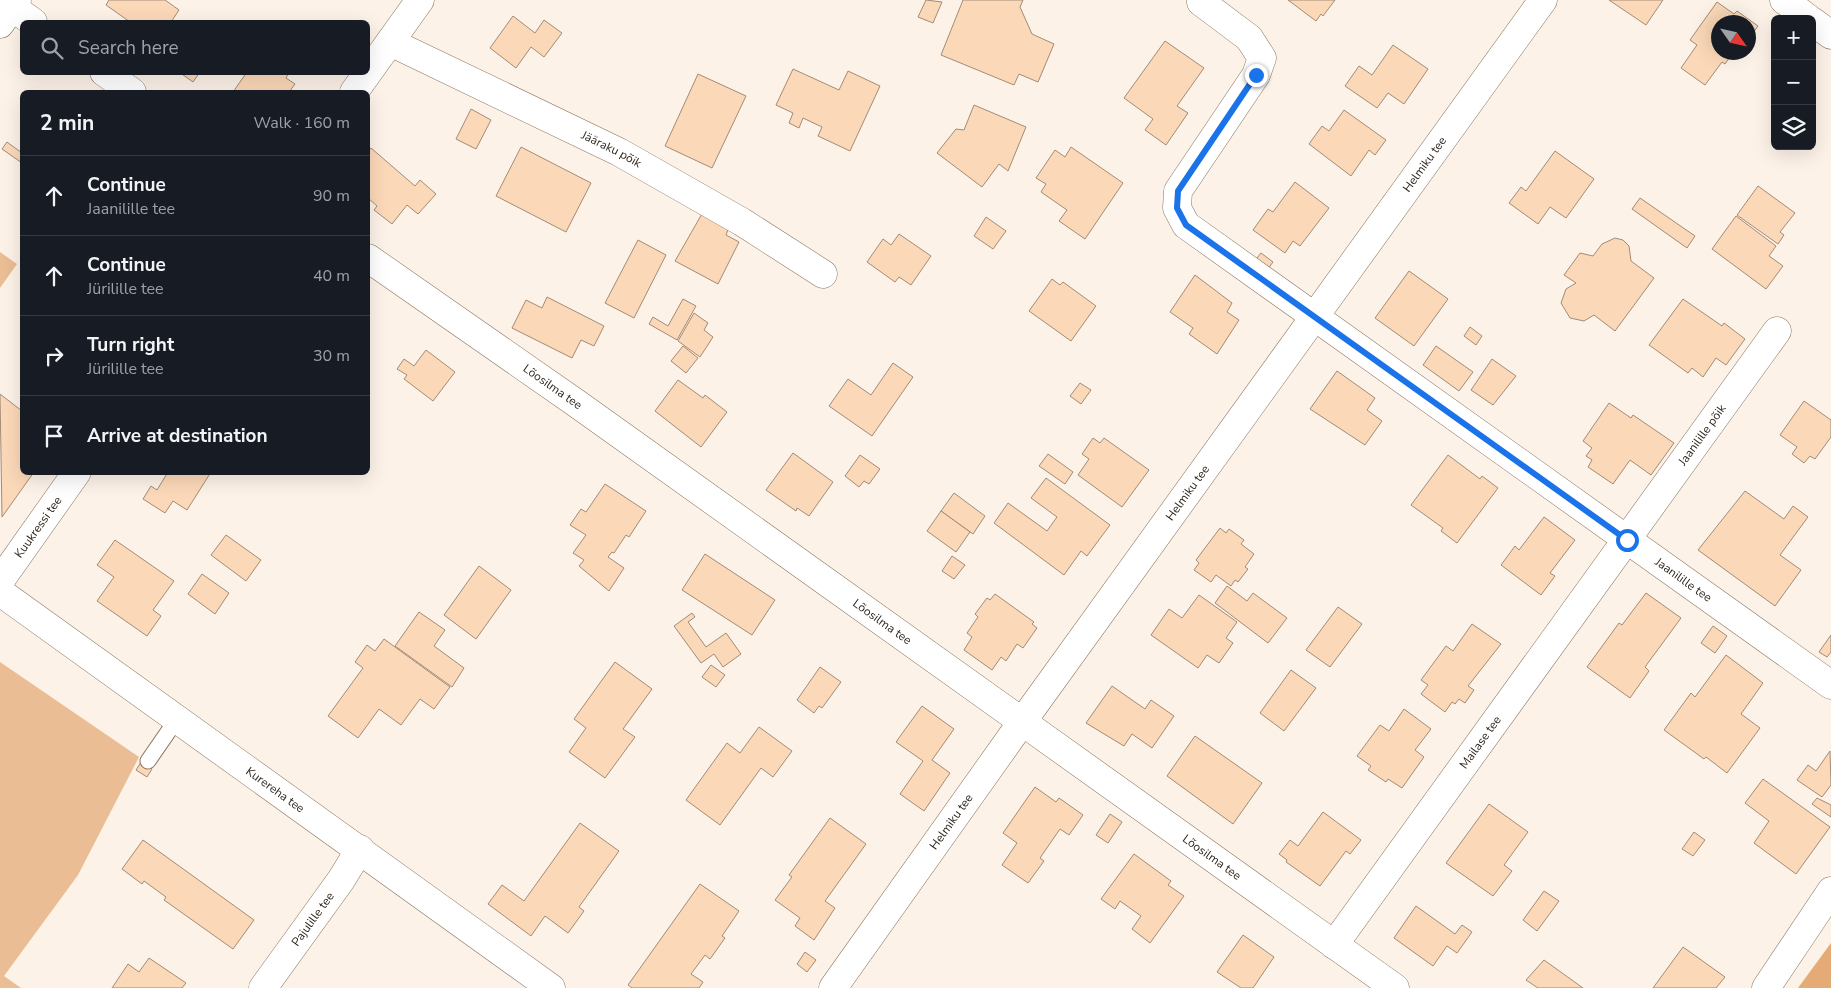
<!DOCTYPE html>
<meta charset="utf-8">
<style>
body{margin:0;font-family:"Nunito Sans",sans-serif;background:#20242c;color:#f1f3f6}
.controls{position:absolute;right:15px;top:15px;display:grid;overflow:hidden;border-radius:8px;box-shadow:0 5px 20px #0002}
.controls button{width:45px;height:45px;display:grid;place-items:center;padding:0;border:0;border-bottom:1px solid #363941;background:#171b24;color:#f1f3f6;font:25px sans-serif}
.compass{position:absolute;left:1711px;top:15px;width:45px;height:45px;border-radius:50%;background:#171b24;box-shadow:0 5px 20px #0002;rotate:124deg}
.stop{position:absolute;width:15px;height:15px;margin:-11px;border:4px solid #1a73e8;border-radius:50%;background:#fff}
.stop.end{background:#1a73e8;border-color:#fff;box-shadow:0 1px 5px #0008}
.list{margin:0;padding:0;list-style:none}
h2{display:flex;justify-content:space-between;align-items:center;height:65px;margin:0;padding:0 20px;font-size:21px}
h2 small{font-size:16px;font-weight:400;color:#9ea1a6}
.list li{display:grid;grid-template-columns:32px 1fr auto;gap:15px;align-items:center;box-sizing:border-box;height:80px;padding:0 20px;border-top:1px solid #363941}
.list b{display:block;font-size:19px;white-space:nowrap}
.list p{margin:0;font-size:16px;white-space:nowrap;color:#9ea1a6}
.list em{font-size:16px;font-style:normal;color:#9ea1a6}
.icon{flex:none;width:28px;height:28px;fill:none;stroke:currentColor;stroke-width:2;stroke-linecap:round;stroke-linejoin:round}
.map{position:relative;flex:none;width:1831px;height:988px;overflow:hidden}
.search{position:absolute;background:#171b24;box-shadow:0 5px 20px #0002;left:20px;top:20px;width:350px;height:55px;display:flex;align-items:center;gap:12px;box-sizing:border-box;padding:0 18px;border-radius:8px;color:#9ea1a6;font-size:19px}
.panel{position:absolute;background:#171b24;box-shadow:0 5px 20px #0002;left:20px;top:90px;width:350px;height:385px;border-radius:8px}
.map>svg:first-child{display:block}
.green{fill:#eabd94}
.forest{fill:#e4ab77}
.building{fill:#fbd8b8;stroke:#a38b76}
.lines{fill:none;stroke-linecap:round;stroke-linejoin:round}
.lane-casing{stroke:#8b745f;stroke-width:17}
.street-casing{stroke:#8b745f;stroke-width:29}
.secondary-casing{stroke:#8b745f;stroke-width:29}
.lane{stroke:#fff;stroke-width:15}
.street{stroke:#fff;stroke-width:28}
.secondary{stroke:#fff;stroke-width:28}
.route{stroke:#1a73e8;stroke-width:6}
.labels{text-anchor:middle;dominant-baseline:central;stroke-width:5;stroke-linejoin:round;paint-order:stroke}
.street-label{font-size:12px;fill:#2e251c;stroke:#fcf2e8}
</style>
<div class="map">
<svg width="1831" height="988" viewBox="0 0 1831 988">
<rect width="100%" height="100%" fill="#fcf2e8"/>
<g class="green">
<polygon points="0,252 17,264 0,288"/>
<polygon points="0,662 139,757 78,875 4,976 21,988 0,988"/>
</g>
<polygon class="forest" points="1831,943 1831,988 1798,988"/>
<g class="building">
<polygon points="109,0 165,0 179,10 171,22 130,22 106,5"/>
<polygon points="926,0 942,2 933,23 918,17"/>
<polygon points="963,0 1023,0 1020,7 1032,34 1054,44 1038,82 1019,74 1014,85 941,55"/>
<polygon points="1288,0 1335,0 1323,16 1321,14 1316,21"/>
<polygon points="1609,0 1663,0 1646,25"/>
<polygon points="1717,2 1734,14 1737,11 1758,26 1753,33 1748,31 1748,22 1718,22 1718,52 1733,52 1725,64 1722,62 1705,85 1681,68 1697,45 1690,40"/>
<polygon points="513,16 535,33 544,20 562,33 544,57 531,47 516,68 490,48"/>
<polygon points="1165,41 1204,68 1177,106 1188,113 1166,145 1145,130 1153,119 1124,98"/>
<polygon points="1393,45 1428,69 1404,104 1388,93 1377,108 1345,86 1359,66 1372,75"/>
<polygon points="793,69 839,90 848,71 880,86 850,151 818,136 822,127 803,118 799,128 789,123 793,113 776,105"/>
<polygon points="179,72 200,72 193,82"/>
<polygon points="247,72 285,72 288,74 286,78 295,84 289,92 233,92"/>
<polygon points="698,74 746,96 712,168 665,146"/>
<polygon points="974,105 1026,127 1008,171 999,164 982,187 937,153 956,129 964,130"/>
<polygon points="471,109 491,120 476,149 456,139"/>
<polygon points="1344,110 1386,140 1375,155 1369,150 1351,176 1309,144 1322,126 1329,131"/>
<polygon points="7,142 22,153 22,163 2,149"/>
<polygon points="521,147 591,183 566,232 496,196"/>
<polygon points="1071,147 1123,183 1085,239 1059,221 1067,210 1041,192 1046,184 1036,178 1055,150 1065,157"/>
<polygon points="371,148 415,186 420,180 436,194 418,214 407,205 392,224 374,210 377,206 368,198 368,152"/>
<polygon points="1555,151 1594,179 1566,218 1550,207 1538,224 1509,203 1521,187 1526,191"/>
<polygon points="1295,182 1329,208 1300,246 1293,241 1285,253 1253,230 1268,209 1273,212"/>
<polygon points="1758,186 1795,213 1780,232 1784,235 1778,244 1737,215"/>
<polygon points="1640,198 1695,236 1687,248 1632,209"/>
<polygon points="703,212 729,227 726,235 739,242 718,284 675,261"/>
<polygon points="1736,216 1776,246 1769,256 1783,266 1766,289 1712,249"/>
<polygon points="986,217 1006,231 993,249 974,236"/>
<polygon points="899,234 931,256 911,285 899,277 895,282 867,262 883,239 891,245"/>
<polygon points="1615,238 1623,240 1629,246 1631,261 1654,278 1615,331 1594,315 1584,321 1570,318 1561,303 1566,289 1576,283 1564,275 1580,253 1593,256 1602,244"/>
<polygon points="638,240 666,255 634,318 605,303"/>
<polygon points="1261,253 1273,262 1265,273 1253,263"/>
<polygon points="1409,271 1448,299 1414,346 1375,318"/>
<polygon points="1195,275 1232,303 1227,312 1239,320 1217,354 1189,334 1193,328 1170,312"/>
<polygon points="1052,279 1060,285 1063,282 1096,306 1071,341 1029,311"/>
<polygon points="547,297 604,326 594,346 581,340 572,358 512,328 526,300 542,308"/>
<polygon points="683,299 696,306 677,340 649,324 653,317 668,326"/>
<polygon points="1683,299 1722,326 1724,323 1745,339 1726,365 1716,358 1703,377 1692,368 1688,373 1649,345"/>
<polygon points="694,313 708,323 704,330 713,337 700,357 678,341"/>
<polygon points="1470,327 1482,336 1476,345 1464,336"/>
<polygon points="683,346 698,358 686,373 671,361"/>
<polygon points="1436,346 1473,372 1459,391 1423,365"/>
<polygon points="426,350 455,372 433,401 404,379 407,375 397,369 404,359 414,366"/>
<polygon points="1492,359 1516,376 1493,405 1471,390"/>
<polygon points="893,363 913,377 872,436 829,406 848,379 871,395"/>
<polygon points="1337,371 1375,398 1367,410 1382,421 1365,445 1310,409"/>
<polygon points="678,380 703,398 705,395 727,412 701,447 655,411"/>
<polygon points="1080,383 1091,390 1081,404 1070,396"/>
<polygon points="0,394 22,411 22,472 34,472 2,517"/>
<polygon points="1804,401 1831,420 1831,437 1815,459 1810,456 1804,463 1792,454 1797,447 1780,435"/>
<polygon points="1609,403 1631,418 1633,415 1674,443 1651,475 1630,460 1613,484 1588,467 1592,460 1586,456 1592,448 1583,441"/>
<polygon points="1093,438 1100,443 1104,438 1149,470 1122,507 1078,475 1089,459 1082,454"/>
<polygon points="793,453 833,482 809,516 797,508 796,511 766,490"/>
<polygon points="1048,454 1073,472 1065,484 1039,466"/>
<polygon points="860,455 880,469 869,484 864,481 859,487 845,476"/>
<polygon points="1448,455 1480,479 1482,476 1498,488 1457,543 1441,531 1443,528 1411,505"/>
<polygon points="168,472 211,472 187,510 173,501 165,513 143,499 151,486 157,490"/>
<polygon points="1046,478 1110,525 1087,556 1081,551 1064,575 994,523 1008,503 1047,531 1057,517 1031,498"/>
<polygon points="605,484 646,511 629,537 626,535 614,553 612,552 608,557 624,568 609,591 579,566 584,560 573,553 586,535 570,525 581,509 586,512"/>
<polygon points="1745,491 1784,519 1793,506 1808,517 1780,555 1801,570 1775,606 1698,550"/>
<polygon points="954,493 985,516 973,534 941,511"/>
<polygon points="941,511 970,532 956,552 927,531"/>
<polygon points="1544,517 1575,540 1550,573 1555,576 1541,595 1501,565 1515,546 1519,550"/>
<polygon points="1220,528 1226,533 1229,529 1244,540 1241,544 1254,554 1245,567 1248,569 1238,582 1235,580 1231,586 1216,575 1211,582 1194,570 1199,563 1196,560"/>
<polygon points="226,535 261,560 246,581 211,555"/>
<polygon points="115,540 174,581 153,610 161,616 147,636 97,601 114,577 97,565"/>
<polygon points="705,554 775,600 752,635 682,590"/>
<polygon points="952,556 965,565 954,579 942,571"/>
<polygon points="479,566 511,590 476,639 444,615"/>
<polygon points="202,574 229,593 215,614 188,594"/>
<polygon points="1227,586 1247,601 1253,593 1287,618 1268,643 1215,603"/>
<polygon points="1646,593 1681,618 1645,667 1649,671 1630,698 1587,667 1619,623 1622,625"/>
<polygon points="995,594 1034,622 1032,624 1037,628 1023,648 1017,644 1006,661 1001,657 992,670 964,650 972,637 967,633 978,617 975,614 987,598 990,600"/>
<polygon points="1199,595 1237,622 1226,638 1233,643 1219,663 1207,655 1198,668 1151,635 1169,609 1182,618"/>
<polygon points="1338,607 1362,624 1330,667 1306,650"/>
<polygon points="419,612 445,630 434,646 464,668 452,687 395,646"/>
<polygon points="692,613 695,617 688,622 706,647 726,633 741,654 723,667 714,654 701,663 674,626"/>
<polygon points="1472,624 1501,644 1468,686 1474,690 1465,703 1459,699 1455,704 1452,702 1445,712 1421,694 1428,685 1421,680 1446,646 1453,651"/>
<polygon points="1713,626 1727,636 1715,653 1701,643"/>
<polygon points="1831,635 1831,652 1827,657 1819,652"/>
<polygon points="384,639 450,687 434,709 420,699 401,725 379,709 358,738 328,716 363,668 355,662 367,645 375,651"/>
<polygon points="1726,655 1763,683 1741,714 1760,728 1727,773 1706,757 1704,759 1664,730 1691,693 1695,697"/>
<polygon points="615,662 652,689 623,729 635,737 605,778 569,752 586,728 574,719"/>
<polygon points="711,665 725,675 716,687 702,677"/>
<polygon points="820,667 841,682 822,708 819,706 814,713 797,700"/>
<polygon points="1291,670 1316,688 1284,731 1260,713"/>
<polygon points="1112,686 1145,709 1151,700 1174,716 1152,748 1132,734 1124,746 1086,723"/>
<polygon points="922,706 954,729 932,760 950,773 924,811 900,794 923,761 896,742"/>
<polygon points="1404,709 1431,729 1415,750 1424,757 1402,788 1388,779 1386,782 1368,770 1371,766 1357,756 1380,725 1389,731"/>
<polygon points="759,727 792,751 773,777 761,768 720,825 686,800 727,743 740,753"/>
<polygon points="1195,736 1262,783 1233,824 1167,776"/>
<polygon points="1830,751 1831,785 1822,797 1797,780 1808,765 1816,771"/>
<polygon points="141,762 152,769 147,777 136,770"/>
<polygon points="1763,779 1830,827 1796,874 1754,843 1769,821 1745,803"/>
<polygon points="1035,787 1056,802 1059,798 1083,815 1069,835 1060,829 1040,858 1044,861 1028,883 1002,865 1017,843 1003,833"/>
<polygon points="1817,798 1831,805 1831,817 1812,804"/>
<polygon points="1489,804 1528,832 1504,865 1512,871 1493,896 1446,863"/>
<polygon points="1323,812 1361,840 1350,854 1346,851 1320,886 1286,862 1287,860 1279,854 1290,840 1298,846"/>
<polygon points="1110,814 1122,822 1108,843 1096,835"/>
<polygon points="830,818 866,844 825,901 835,908 814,940 795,926 800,918 775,900 792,877 789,875"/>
<polygon points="580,823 619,851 579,907 584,911 568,933 545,916 531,936 488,904 502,885 524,901"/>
<polygon points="1694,832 1705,840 1693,856 1682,849"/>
<polygon points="143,840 254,920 233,949 164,900 166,897 144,881 142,884 122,869"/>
<polygon points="1134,854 1171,881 1168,885 1184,896 1150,943 1132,929 1141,916 1120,901 1115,909 1101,899"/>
<polygon points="700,884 739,911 722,936 725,938 710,959 705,955 691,974 703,982 699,988 632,988 628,985"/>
<polygon points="1544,891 1559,901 1537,931 1523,920"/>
<polygon points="1416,906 1455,934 1462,925 1472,932 1457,953 1447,946 1433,966 1394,938"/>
<polygon points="1243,935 1274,957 1253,988 1241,988 1217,972"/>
<polygon points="1683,947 1725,977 1716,988 1653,988"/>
<polygon points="805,952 816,960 807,972 797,964"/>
<polygon points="149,958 186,983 182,988 112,988 128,964 139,972"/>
<polygon points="1544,960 1583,988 1538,988 1526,980"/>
</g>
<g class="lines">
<defs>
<polyline id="lane" points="148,761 177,719"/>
<g id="street">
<path id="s1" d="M 1201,2 L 1249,38 L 1262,58 L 1256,75 L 1178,191 L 1177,208 L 1186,225 L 1831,685"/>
<polyline points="12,7 33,22"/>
<path id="s2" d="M 390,42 L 619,152 L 742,222 L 823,274"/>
<polyline points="104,72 132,92"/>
<polyline points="354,92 420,0"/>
<path id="s3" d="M 368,258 L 576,403 L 1395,988"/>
<path id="s4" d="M 0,581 L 77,472"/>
<path id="s5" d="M 0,592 L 551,988"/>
<path id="s6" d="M 1334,945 L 1777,331"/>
<path id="s7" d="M 263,988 L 341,880 L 360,849"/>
<path id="s8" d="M 833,988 L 1022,722 L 1543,0"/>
<polyline points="1766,988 1831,891"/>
</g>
<g id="secondary">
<polyline points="1784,0 1809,19"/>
<polyline points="1812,21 1831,35"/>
<polyline points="0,24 17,0"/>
</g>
</defs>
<use href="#lane" class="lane-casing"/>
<use href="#street" class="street-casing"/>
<use href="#secondary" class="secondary-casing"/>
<use href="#lane" class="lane"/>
<use href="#street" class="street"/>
<use href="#secondary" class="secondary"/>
</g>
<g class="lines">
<polyline class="route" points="1256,75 1178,191 1177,208 1186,225 1627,540"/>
</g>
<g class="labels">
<g class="street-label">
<text stroke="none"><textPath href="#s2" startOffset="246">Jääraku põik</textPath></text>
<text stroke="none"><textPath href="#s8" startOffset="1014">Helmiku tee</textPath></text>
<text stroke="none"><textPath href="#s3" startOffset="225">Lõosilma tee</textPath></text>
<text stroke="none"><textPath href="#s6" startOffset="629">Jaanilille põik</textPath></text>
<text stroke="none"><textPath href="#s8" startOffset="609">Helmiku tee</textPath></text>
<text stroke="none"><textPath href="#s4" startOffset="66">Kuukressi tee</textPath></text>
<text stroke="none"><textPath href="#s1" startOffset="889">Jaanilille tee</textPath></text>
<text stroke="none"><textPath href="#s3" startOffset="630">Lõosilma tee</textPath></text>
<text stroke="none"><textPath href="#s6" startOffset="250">Mailase tee</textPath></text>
<text stroke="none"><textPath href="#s5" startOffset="339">Kurereha tee</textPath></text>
<text stroke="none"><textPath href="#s8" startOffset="204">Helmiku tee</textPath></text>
<text stroke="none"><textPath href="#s3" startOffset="1035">Lõosilma tee</textPath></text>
<text stroke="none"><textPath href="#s7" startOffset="85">Pajulille tee</textPath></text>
</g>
</g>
</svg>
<div class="controls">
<button>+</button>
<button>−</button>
<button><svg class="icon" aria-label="layers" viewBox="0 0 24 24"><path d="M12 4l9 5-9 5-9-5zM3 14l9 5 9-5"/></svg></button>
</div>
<svg class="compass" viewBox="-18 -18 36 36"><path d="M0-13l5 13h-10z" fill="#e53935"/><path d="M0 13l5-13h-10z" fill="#9ea1a6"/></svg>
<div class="stop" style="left:1627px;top:540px"></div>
<div class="stop end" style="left:1256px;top:75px"></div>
<div class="search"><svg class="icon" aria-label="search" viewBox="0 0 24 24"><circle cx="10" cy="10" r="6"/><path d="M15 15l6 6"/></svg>Search here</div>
<section class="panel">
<h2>2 min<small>Walk · 160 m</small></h2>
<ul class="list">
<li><svg class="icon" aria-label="ahead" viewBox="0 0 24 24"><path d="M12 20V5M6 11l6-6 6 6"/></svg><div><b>Continue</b><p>Jaanilille tee</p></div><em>90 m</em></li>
<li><svg class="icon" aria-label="ahead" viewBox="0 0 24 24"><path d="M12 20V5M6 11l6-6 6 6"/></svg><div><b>Continue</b><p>Jürilille tee</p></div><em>40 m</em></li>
<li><svg class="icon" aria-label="right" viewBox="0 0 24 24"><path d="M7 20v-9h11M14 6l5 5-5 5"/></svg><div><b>Turn right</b><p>Jürilille tee</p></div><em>30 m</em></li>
<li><svg class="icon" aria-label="arrive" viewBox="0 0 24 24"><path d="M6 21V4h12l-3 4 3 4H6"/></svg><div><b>Arrive at destination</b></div></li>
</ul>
</section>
</div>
